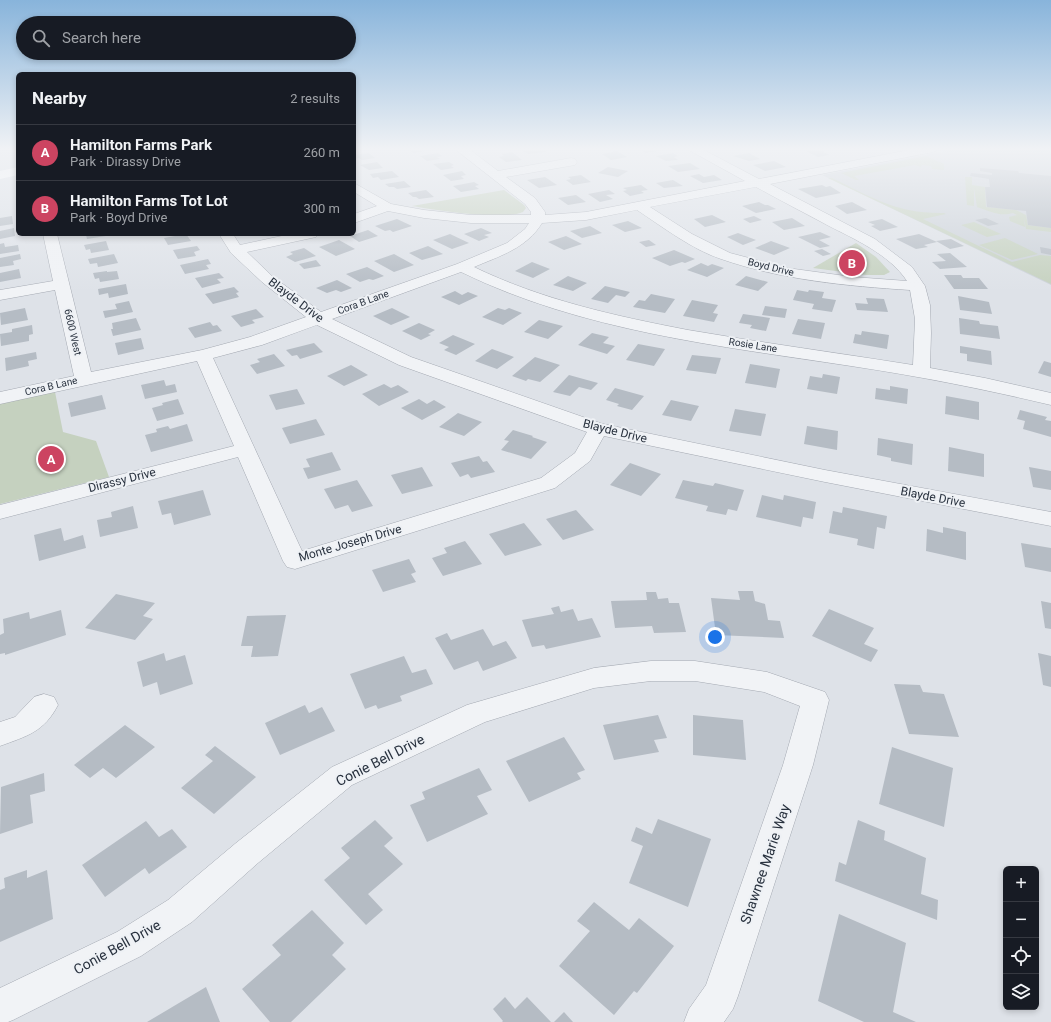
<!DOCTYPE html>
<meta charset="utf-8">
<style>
body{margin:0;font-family:Roboto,sans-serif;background:#20242c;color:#f1f3f6}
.controls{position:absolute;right:12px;bottom:12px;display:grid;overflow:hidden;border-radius:6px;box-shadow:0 2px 6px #0003}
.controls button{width:36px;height:36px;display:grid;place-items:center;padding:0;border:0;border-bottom:1px solid #363941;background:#171b24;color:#f1f3f6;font:20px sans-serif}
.you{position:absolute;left:715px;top:637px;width:14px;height:14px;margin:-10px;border:3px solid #fff;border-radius:50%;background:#1a73e8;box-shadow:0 0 0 6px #1a73e833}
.badge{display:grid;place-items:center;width:26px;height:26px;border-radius:50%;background:#cc4461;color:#fff;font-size:13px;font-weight:700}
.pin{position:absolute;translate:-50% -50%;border:2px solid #fff;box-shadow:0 1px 4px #0006}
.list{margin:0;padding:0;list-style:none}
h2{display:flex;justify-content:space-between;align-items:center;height:52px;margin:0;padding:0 16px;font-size:17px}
h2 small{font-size:13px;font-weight:400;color:#9ea1a6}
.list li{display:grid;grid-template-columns:26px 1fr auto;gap:12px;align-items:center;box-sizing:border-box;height:56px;padding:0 16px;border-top:1px solid #363941}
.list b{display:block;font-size:15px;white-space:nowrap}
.list p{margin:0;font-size:13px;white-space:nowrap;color:#9ea1a6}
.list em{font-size:13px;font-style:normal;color:#9ea1a6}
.icon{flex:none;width:22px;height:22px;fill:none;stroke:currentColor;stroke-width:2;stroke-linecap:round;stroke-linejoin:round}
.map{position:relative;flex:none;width:1051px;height:1022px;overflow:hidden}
.search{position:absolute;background:#171b24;box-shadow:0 2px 6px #0003;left:16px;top:16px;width:340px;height:44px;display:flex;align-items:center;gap:10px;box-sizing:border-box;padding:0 14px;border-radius:22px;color:#9ea1a6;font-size:15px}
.panel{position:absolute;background:#171b24;box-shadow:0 2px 6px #0003;left:16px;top:72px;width:340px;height:164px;border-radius:6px}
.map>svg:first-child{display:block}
.built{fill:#ccd2d9}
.green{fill:#c5d1bf}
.building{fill:#b5bcc4}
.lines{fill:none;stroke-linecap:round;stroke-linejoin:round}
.street-casing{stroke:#a4a9b2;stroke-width:1}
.street{fill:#f1f3f6;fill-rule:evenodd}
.secondary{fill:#fff;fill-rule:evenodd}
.labels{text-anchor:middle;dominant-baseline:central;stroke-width:4;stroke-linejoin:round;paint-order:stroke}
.far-street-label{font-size:10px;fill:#28313e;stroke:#eef1f5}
.street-label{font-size:12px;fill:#28313e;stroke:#eef1f5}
.near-street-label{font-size:14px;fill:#28313e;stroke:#eef1f5}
</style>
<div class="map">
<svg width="1051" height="1022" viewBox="0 0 1051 1022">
<rect width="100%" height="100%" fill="#dee2e8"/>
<polygon class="built" points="956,149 1051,149 1051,285 822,175"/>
<g class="green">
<polygon points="926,156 944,164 944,170 932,169 931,166 922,165 921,167 915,165 854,176 859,180 856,180 841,173"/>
<path d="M 965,177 L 972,177 L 972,185 L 985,187 L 986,207 L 1016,210 L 1026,215 L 1028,225 L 1051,228 L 1051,232 L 1026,229 L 1024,218 L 1025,227 L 1010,221 L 1009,217 L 1017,215 L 1013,213 C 999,217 990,211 977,207 L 974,188 L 974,206 L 967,205 Z"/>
<path d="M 828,178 L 832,178 C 873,198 897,214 944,213 L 946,214 L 923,219 L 1012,262 L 1040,255 L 1051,256 L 1051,284 Z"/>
<path d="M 504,190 L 524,205 L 526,208 L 523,212 C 503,221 435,210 412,206 Z"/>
<polygon points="974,222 1001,234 987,237 961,225"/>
<polygon points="1005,238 1038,254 1012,260 979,245"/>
<polygon points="856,243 876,257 890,272 884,275 866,275 813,268"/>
<polygon points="55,392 63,432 96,441 109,477 0,504 0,403"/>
</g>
<g class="building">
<polygon points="409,149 431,149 431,150 413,153"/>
<polygon points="541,149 546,152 528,154 522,150"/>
<polygon points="641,149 662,149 662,150 646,153"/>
<polygon points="819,149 829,155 818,157 806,151"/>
<polygon points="617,151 627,157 611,160 602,154"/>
<polygon points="512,152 522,160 506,162 499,157 504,156 502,154"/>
<polygon points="369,153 375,158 362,160 359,158 354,159 354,155"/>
<polygon points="438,153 442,156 437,157 440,159 427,161 420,156"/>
<polygon points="673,153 678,156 674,157 678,160 666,161 656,156"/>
<polygon points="749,153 760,159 749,161 733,156"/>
<polygon points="774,161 786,167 765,171 753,165"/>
<polygon points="377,162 383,168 369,170 360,165"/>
<polygon points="449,162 454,165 451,166 454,168 441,170 433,164"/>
<polygon points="690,163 700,169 678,172 668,166"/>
<polygon points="608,167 628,171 618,177 598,173"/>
<polygon points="980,168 1018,171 1019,173 1051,176 1051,228 1028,225 1026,211 987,207 985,187 990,187 989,179 970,176 971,173 992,175 992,173 980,171"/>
<polygon points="392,171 399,177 381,180 378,177 373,178 370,174"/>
<polygon points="462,171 466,175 461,176 464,179 451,181 443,175"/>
<polygon points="699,174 704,177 714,175 722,180 703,183 690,176"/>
<polygon points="581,175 591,182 573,185 566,180 571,179 568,177"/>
<polygon points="545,177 557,185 539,188 527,180"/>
<polygon points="673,180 683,186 664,188 656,183"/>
<polygon points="404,181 411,187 397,189 394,187 389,187 385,184"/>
<polygon points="474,182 479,185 475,186 479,189 461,192 453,186"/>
<polygon points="641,185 648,190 641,191 644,193 630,196 623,191 627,190 623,188"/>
<polygon points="822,185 826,187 830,186 841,193 816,198 798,189"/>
<polygon points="426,190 434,197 419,199 416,197 413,197 408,193"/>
<polygon points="609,190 615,194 606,195 613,199 600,202 588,194"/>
<polygon points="576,195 586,202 568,205 558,198"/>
<polygon points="759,202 765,205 768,205 776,209 756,213 742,206"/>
<polygon points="852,202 867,210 847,214 835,206"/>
<polygon points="712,215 726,222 705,227 694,219"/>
<polygon points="12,216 13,224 0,226 0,218"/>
<polygon points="754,216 762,220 750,223 743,219"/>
<polygon points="792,218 805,226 784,230 772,222"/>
<polygon points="986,218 999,224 988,226 975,220"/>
<polygon points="397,219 412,226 393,232 390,230 385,231 375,226"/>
<polygon points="882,219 898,227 880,231 871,226 875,225 868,222"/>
<polygon points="628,221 642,228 625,232 612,225"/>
<polygon points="590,226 602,233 582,238 570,231"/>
<polygon points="14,228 15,236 0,239 0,231"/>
<polygon points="481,228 492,233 484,235 489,237 479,241 464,234"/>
<polygon points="368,230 378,236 359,242 350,236"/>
<polygon points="820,232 831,237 819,240 830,246 820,248 798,237"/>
<polygon points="738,233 756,240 743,245 727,237"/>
<polygon points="81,234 112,234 112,235 87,239 86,235 82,236"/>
<polygon points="186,234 191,241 168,245 164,238"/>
<polygon points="450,234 469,243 452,249 433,240"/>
<polygon points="919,234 937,242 924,245 928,247 916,249 896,239"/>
<polygon points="566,236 582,244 564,250 548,242"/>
<polygon points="951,239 964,246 950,249 936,241"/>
<polygon points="339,240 355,249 336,256 319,247"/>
<polygon points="649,240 656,245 646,247 639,242"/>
<polygon points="106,241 109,250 91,253 90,249 86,250 84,245"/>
<polygon points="771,241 790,248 774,255 755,248"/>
<polygon points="4,243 5,247 18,245 19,251 0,254 0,244"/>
<polygon points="197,246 200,250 194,252 196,256 178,259 173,250"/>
<polygon points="428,246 443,254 422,260 409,253"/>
<polygon points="1040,247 1051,249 1051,255 1041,253"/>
<polygon points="304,248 316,256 295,262 286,257 293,254 290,252"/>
<polygon points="822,249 831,254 823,256 814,251"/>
<polygon points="674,250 695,259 685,263 682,262 670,266 652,258"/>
<polygon points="950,253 967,267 940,269 932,262 946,261 937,254"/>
<polygon points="20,254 21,259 13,261 14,265 0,267 0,258"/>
<polygon points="114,254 118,263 98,267 97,263 90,264 88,259"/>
<polygon points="394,254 414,265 394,272 374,261"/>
<polygon points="208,259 211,264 206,265 209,269 185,274 180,265"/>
<polygon points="316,260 321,266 304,269 299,264"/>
<polygon points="532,262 550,269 533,278 515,271"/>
<polygon points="701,263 708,266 712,264 724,268 707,277 687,270"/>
<polygon points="367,267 384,276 373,280 369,279 360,282 346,274"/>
<polygon points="19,269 21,278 0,282 0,273"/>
<polygon points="107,271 107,272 117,271 119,279 100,282 99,278 95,279 93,273"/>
<polygon points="219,273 224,278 217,279 221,283 202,288 195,278"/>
<polygon points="944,275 961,275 963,278 979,278 988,289 954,289"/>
<polygon points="568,276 587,283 573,291 553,285"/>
<polygon points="746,276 768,282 758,291 735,285"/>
<polygon points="337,280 352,288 341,292 336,290 327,293 316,288"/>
<polygon points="126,284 128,294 109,298 108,293 99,295 98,289"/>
<polygon points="605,286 630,292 625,297 616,295 608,303 591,299"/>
<polygon points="234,287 239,292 236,293 239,297 213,304 205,294"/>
<polygon points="797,290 808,292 809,290 824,292 822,298 836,300 832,312 812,309 814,304 793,300"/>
<polygon points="455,291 462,295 468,292 478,296 459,305 441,297"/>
<polygon points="651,294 675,299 665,313 633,307 639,300 645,301"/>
<polygon points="958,296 989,302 992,314 960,310"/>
<polygon points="866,298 884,299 888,312 857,310 855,303 868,304"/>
<polygon points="692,300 718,305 713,313 718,314 714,322 683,316"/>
<polygon points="129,301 133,312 105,318 103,311 117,309 115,304"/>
<polygon points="765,306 787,309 785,318 762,315"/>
<polygon points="25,308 28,320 1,325 0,313"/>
<polygon points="392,308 410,317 391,325 373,316"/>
<polygon points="498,308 505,310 509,308 522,313 503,325 482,317"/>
<polygon points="256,309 264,317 252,320 255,323 241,327 231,316"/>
<polygon points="743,314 770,318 766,331 750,328 752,325 739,323"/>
<polygon points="136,318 141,330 113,336 111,329 113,329 112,323"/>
<polygon points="959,318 979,321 980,324 998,326 1000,339 960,334"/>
<polygon points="798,319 825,323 821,339 792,334"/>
<polygon points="539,320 563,326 548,339 524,332"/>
<polygon points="210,322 213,326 217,325 222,331 195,338 188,328"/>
<polygon points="419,323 435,330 428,334 431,335 421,340 402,331"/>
<polygon points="32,325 33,334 29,335 29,341 1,346 0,334 12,332 12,329"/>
<polygon points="862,331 889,335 887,349 853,343 855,334 861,335"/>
<polygon points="592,333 609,337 603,343 615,346 607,354 578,345"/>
<polygon points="453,335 475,344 456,355 444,350 449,347 439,343"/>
<polygon points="141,338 144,349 118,355 115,343"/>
<polygon points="314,343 323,352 300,359 297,355 292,356 286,350"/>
<polygon points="638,344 665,349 654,366 626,360"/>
<polygon points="960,346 991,351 992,365 967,361 967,354 960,353"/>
<polygon points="492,349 514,357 497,369 475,361"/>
<polygon points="36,352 37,359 28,361 29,366 6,371 5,358"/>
<polygon points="274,354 285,366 257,374 250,365 260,362 257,359"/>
<polygon points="692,355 721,358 716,374 686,370"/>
<polygon points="535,357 560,365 540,382 528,379 526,381 512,376"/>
<polygon points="1044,361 1051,363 1051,377 1038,373"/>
<polygon points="750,364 780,369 776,388 745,383"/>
<polygon points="351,365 368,375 344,386 327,376"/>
<polygon points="823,374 840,377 837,394 807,389 810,376 822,378"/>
<polygon points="569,375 598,383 591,390 579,387 570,396 553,392"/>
<polygon points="164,380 166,386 175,384 177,392 145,399 141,385"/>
<polygon points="384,384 391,388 398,385 409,392 379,406 362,394"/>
<polygon points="890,386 908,389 907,404 875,399 876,388 890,390"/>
<polygon points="615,388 644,396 632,410 617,406 619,404 606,400"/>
<polygon points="297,389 305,404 276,410 269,395"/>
<polygon points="102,395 106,409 71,417 68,403"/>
<polygon points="946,396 979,402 979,420 945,414"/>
<polygon points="178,399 184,414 157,421 152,408 163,405 162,403"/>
<polygon points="419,399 427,404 434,400 446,407 422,420 401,408"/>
<polygon points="671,400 699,406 691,421 662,415"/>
<polygon points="735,409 766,414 761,436 729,431"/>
<polygon points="1020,410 1047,417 1045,420 1051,421 1051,437 1023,429 1025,421 1017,419"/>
<polygon points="458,413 482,422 464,436 439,427"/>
<polygon points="316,419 325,435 290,444 282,428"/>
<polygon points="187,424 193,441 151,452 145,435 157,432 156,429 168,426 170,429"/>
<polygon points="807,426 838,431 837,450 804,444"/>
<polygon points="513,430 533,436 532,437 547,442 531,459 501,450 509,441 504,440"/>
<polygon points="878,438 913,444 912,465 891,461 891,458 877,455"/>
<polygon points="949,447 984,454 984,477 948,471"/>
<polygon points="332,452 341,470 308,479 303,468 310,467 306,459"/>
<polygon points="479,456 483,462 487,461 495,472 471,478 468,474 460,477 451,463"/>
<polygon points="630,463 661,474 641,496 610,485"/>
<polygon points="422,467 433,486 402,494 391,475"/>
<polygon points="1029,467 1051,471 1051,490 1033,487"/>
<polygon points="357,480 373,506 352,512 348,505 335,509 324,489"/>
<polygon points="683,480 713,486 715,483 744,490 737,511 728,509 726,515 706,511 708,506 675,498"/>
<polygon points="203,490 211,515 174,525 171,513 162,515 158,501"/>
<polygon points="762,495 783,500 784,495 816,502 813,519 803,517 801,527 756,517"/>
<polygon points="133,506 138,528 100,537 97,520 112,517 111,512"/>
<polygon points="843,507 887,516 885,529 877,527 874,549 857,545 858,539 829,533 833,511 842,513"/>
<polygon points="576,510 594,530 563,540 546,519"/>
<polygon points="524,523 542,545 505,556 489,534"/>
<polygon points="943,527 966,532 966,560 926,551 927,529 943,533"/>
<polygon points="61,528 64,541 83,535 86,548 39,561 34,535"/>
<polygon points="465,541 482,564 443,576 432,558 447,553 444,548"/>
<polygon points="1021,543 1051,548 1051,572 1025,567"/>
<polygon points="409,559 416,572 411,574 416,582 383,592 372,570"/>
<polygon points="738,591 753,591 755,601 765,604 768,620 780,621 784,638 716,635 711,598 740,600"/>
<polygon points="646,592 656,592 658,599 668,598 669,603 679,603 686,632 654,633 652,626 615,628 611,601 647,600"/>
<polygon points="116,594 155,603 143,616 153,619 135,640 85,628"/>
<polygon points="1041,601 1051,603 1051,629 1045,628"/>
<polygon points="559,606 561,612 573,609 578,621 592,618 601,637 546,649 544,645 532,647 522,620 554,614 551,608"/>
<polygon points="829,609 874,628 864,644 878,650 871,662 812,636"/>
<polygon points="61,610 66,635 5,655 5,653 0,654 0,635 4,633 3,619 29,612 30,619"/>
<polygon points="286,615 278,656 251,657 253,646 241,646 247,616"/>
<polygon points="483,629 493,646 506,641 517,658 483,671 478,661 454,670 435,638 447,633 451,640"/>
<polygon points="164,653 166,661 185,655 193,684 160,695 157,682 143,687 137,662"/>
<polygon points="1038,653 1051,656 1051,687 1043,685"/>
<polygon points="404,656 412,673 426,669 433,684 400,696 402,701 378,709 376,705 365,709 350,674"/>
<polygon points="894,684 920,685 923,692 944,694 959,737 909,734"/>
<polygon points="305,705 309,713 322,707 335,731 280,755 265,723"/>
<polygon points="658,715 667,738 654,740 659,752 614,760 603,725"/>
<polygon points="693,715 743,720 746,760 693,755"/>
<polygon points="125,725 155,747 116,778 103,768 90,778 74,765"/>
<polygon points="564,737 585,770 577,773 581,779 529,802 506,761"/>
<polygon points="215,746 256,777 214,814 181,788 213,761 205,755"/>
<polygon points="892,747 953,768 944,827 879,804"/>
<polygon points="479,768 492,790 477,796 488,814 427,842 410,805 425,799 422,792"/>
<polygon points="44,773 45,791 30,795 33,823 0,834 1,787"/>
<polygon points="658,819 711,839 688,907 629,883 643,846 631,841 636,827 652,834"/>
<polygon points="375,820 393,838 384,846 403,864 368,894 383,910 366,925 324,880 350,858 341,848"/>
<polygon points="858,820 885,831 884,840 926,858 921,894 938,900 937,920 835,881 839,862 846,865"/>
<polygon points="146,821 159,837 172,829 187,847 149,874 145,868 105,897 82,865"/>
<polygon points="27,870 27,878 47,870 53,919 0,942 0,890 5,888 4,878"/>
<polygon points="594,902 629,930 639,918 674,946 637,993 634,991 614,1015 559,966 590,931 577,921"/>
<polygon points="312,910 344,943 332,955 346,969 291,1022 270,1022 242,989 281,955 272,945"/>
<polygon points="839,914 906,943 893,1012 916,1022 864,1022 818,1001"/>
<polygon points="206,987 220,1022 147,1022"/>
<polygon points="505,997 515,1009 527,997 551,1022 502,1022 503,1021 493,1009"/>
<polygon points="564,1012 573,1022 554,1022"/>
</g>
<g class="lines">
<defs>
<g id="street">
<path d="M 455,149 L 469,149 L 498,171 L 571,158 L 575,159 L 577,162 L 575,165 L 506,177 L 535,198 L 545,212 L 545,215 L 586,212 L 745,181 L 687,149 L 702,149 L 759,179 L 914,149 L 939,149 L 933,152 L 770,184 L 875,239 L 912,267 L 925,286 L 930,305 L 931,333 L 930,368 L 985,378 L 1051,393 L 1051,405 C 984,389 918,376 851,366 C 719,346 582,331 461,272 L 332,319 L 411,357 L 603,424 L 825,470 L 1051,512 L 1051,526 L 825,482 L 604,436 L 590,461 L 555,488 L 295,569 L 287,567 L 283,561 L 238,457 L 0,519 L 0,505 L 234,446 L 197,361 L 0,404 L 0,392 L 74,376 L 55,290 L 0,300 L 0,290 L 53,281 L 43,234 L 57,234 L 91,372 L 202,350 L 250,337 L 306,317 L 262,282 L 231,253 L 219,234 L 233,234 L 240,245 L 291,234 L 318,234 L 316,237 L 247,252 L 272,276 L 321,312 L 457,264 L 507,243 L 525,229 L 529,223 L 471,223 L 424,218 L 388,211 L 354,223 L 354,214 L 377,206 L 354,192 L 354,183 L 391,204 L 424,210 L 471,215 L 531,215 L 531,212 L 525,204 ZM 756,187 C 779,200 803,212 827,225 C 854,239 889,254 907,281 L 853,277 L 787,268 L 730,253 L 692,234 L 650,207 ZM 637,210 C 661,226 693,250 721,259 C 782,280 847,286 910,290 L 915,319 L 913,365 C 838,353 763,343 688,330 C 615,316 542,300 474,267 C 500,256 527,248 542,223 L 586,220 ZM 317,325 L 399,365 L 587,432 L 575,453 L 541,478 L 302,551 L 213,358 L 262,345 Z"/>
<polygon points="651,661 695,661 767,672 825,692 829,700 813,765 738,996 733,1009 724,1022 684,1022 689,1009 706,985 783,765 800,706 764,692 695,681 651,681 594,688 485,722 352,785 258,863 192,922 141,956 13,1020 8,1022 0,1022 0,988 117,932 168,900 236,843 332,767 467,705 594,668"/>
<path d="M 44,694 L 54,697 L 58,705 C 44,732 27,736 0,746 L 0,722 L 15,717 L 34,697 Z"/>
</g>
</defs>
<use href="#street" class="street-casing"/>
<use href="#street" class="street"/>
<polygon class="secondary" points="18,167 18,175 0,179 0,171"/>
</g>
<linearGradient id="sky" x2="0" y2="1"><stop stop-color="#88b4db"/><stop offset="0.51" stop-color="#f0f2f5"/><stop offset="1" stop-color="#f0f2f5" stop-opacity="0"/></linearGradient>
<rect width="1051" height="292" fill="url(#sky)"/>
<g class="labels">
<g class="far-street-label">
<text transform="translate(771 267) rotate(14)">Boyd Drive</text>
<text transform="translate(363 302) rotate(-20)">Cora B Lane</text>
<text transform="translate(73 332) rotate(77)">6600 West</text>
<text transform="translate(753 345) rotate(9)">Rosie Lane</text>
<text transform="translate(51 386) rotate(-13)">Cora B Lane</text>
</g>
<g class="street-label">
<text transform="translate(296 300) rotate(37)">Blayde Drive</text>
<text transform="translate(615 431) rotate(14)">Blayde Drive</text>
<text transform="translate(122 480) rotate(-14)">Dirassy Drive</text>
<text transform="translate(933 497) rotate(11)">Blayde Drive</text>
<text transform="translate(350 543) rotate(-16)">Monte Joseph Drive</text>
</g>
<g class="near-street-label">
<text transform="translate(380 760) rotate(-27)">Conie Bell Drive</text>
<text transform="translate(765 864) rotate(-71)">Shawnee Marie Way</text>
<text transform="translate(117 947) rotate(-29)">Conie Bell Drive</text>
</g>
</g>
</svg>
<div class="controls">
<button>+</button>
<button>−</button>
<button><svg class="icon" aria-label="locate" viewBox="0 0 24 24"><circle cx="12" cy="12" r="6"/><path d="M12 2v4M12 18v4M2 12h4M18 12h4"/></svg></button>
<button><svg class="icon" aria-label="layers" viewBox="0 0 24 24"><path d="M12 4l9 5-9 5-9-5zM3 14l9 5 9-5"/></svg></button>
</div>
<div class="you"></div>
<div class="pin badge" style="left:51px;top:459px">A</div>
<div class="pin badge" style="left:852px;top:263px">B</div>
<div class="search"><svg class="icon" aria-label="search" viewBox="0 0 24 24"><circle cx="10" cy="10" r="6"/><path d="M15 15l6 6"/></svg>Search here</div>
<section class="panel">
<h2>Nearby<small>2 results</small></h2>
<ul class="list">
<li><span class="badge">A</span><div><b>Hamilton Farms Park</b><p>Park · Dirassy Drive</p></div><em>260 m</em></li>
<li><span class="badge">B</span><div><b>Hamilton Farms Tot Lot</b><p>Park · Boyd Drive</p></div><em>300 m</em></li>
</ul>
</section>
</div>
